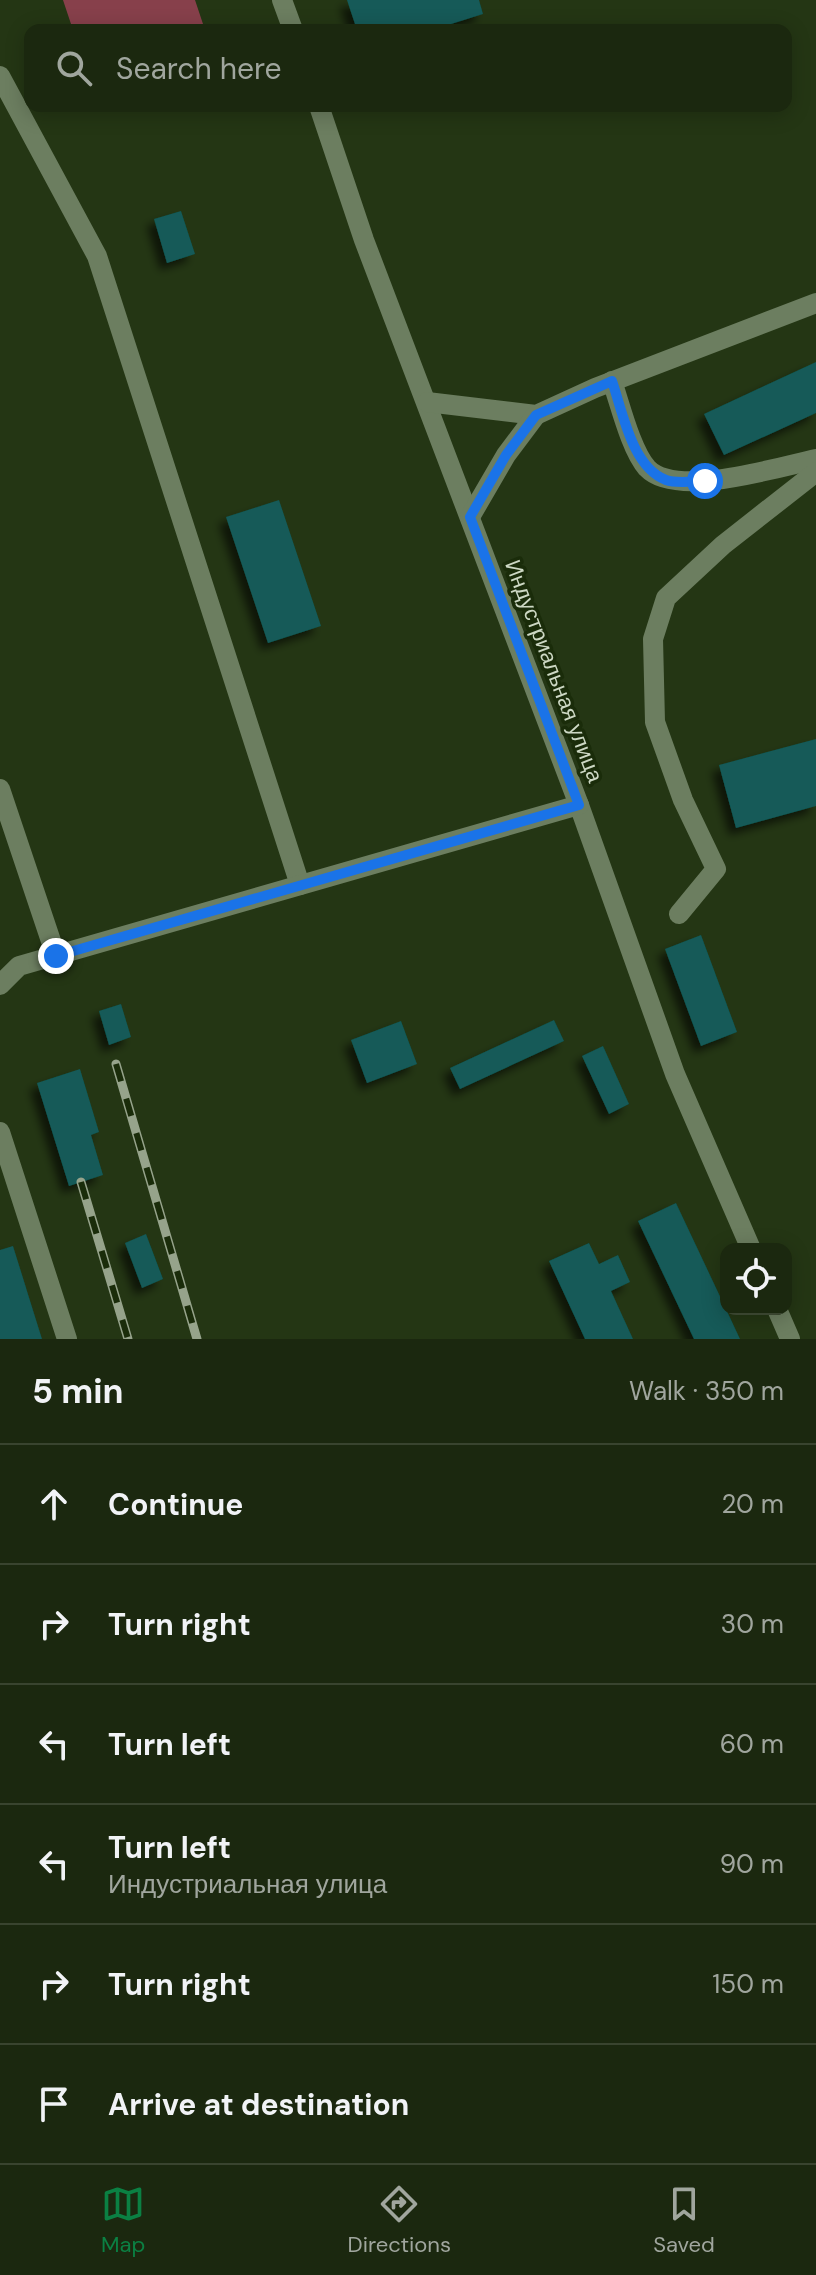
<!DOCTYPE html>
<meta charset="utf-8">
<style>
body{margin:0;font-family:"DM Sans",sans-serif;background:#243018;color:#f1f3f6}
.controls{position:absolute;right:24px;bottom:24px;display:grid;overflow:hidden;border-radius:16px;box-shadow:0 4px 20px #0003}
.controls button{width:72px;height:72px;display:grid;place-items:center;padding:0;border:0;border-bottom:2px solid #39442f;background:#1b280f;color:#f1f3f6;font:40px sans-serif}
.stop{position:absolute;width:24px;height:24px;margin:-18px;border:6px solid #1a73e8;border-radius:50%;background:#fff}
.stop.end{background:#1a73e8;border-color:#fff;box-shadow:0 2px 8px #0008}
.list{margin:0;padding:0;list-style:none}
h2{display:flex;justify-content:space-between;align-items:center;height:104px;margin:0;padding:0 32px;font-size:34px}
h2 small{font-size:26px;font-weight:400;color:#a0a69e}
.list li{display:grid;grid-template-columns:52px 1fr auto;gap:24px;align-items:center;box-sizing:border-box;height:120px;padding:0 32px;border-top:2px solid #39442f}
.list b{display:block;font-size:30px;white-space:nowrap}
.list p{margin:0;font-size:26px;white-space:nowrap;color:#a0a69e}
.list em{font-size:26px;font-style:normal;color:#a0a69e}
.icon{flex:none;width:44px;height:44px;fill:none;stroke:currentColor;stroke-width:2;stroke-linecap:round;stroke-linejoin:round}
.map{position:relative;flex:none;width:816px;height:1339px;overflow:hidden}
.search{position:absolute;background:#1b280f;box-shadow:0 4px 20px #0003;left:24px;right:24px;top:24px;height:88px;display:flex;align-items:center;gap:20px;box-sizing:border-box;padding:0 28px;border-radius:16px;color:#a0a69e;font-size:30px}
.sheet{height:824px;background:#1b280f}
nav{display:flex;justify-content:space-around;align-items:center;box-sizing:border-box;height:112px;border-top:2px solid #39442f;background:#1b280f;font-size:22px;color:#a0a69e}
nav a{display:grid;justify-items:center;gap:4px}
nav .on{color:#0b8043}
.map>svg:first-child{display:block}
.green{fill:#87404b}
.building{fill:#125a59;filter:url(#shadow)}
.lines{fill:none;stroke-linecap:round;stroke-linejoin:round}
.minor{stroke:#6c7e60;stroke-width:20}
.rail-casing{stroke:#96a38b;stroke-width:9}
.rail{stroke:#1a2c0a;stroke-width:6;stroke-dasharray:18;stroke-linecap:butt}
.route{stroke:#1a73e8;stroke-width:10}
.labels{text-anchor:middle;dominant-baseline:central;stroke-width:7;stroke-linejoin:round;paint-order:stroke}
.street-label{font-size:22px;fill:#cdd8c4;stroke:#1a2c0a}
</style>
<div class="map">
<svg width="816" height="1339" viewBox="0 0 816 1339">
<defs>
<filter id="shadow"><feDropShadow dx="-7" dy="7" stdDeviation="4" flood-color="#0009"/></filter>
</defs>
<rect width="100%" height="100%" fill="#243614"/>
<polygon class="green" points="63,0 195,0 205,30 73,30"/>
<g class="building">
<polygon points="347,0 479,0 483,14 432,30 357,30"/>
<polygon points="181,211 195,254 167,263 154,219"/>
<polygon points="816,362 816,413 724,455 704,414"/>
<polygon points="279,500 321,626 268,643 226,517"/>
<polygon points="816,739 816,806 736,828 719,765"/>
<polygon points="701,935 737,1032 701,1046 665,949"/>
<polygon points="121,1004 131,1037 109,1045 99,1011"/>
<polygon points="554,1020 564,1041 460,1089 450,1068"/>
<polygon points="401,1021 417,1064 367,1083 351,1040"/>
<polygon points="603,1046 629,1104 609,1114 582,1056"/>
<polygon points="80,1069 99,1132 91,1135 103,1175 69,1186 37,1083"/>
<polygon points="676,1203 726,1309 740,1339 694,1339 638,1221"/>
<polygon points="146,1234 163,1279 142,1288 125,1243"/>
<polygon points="589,1243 599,1264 618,1255 630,1282 611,1291 633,1339 585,1339 549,1261"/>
<polygon points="13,1246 42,1339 0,1339 0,1250"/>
</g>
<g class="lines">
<g class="minor">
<polyline points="282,0 293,30"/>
<polyline points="0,76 97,256 300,885"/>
<polyline points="319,106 364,240 579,805 675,1074 751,1249"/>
<path d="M 612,381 C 620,404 631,450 647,468 C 676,499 778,467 816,459"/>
<polyline points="427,402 536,415 595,388 816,303"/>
<polyline points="470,517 506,455 536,415"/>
<polyline points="0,789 56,956"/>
<polyline points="679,914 716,869 683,800 655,722 653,639 666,598 723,545 816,472"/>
<polyline points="0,985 19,966 579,805"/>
<polyline points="0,1132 67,1339"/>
<polyline points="777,1309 790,1339"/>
</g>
<defs>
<g id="rail">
<polyline points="116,1064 197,1339"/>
<polyline points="81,1182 128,1339"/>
</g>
</defs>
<use href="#rail" class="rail-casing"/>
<use href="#rail" class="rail"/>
</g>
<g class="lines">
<path class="route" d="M 56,956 L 579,805 L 470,517 L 506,455 L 536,415 L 612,381 C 623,413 632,467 666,480 C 677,484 694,481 705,481"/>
</g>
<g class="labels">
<g class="street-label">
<text transform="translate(554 671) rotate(69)">Индустриальная улица</text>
</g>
</g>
</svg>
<div class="controls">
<button><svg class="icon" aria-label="locate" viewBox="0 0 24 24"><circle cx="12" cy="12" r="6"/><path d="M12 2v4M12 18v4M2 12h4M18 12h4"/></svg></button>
</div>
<div class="stop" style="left:705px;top:481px"></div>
<div class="stop end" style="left:56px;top:956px"></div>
<div class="search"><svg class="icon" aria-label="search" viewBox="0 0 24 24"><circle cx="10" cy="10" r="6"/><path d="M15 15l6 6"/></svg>Search here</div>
</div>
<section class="sheet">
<h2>5 min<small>Walk · 350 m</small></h2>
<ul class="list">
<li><svg class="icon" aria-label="ahead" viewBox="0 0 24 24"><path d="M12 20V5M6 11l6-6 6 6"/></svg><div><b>Continue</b></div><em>20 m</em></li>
<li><svg class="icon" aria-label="right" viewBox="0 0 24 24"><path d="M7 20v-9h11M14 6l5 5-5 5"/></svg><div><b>Turn right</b></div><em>30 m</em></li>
<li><svg class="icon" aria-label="left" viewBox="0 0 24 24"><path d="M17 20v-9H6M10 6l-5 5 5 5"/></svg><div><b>Turn left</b></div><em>60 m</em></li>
<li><svg class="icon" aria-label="left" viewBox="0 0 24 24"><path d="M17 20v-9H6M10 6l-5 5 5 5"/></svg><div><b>Turn left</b><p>Индустриальная улица</p></div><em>90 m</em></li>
<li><svg class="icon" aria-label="right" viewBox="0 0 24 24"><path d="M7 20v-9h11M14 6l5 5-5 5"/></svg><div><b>Turn right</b></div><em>150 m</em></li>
<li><svg class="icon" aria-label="arrive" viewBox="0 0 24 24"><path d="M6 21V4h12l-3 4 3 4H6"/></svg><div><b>Arrive at destination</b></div></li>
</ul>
</section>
<nav>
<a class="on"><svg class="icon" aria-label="map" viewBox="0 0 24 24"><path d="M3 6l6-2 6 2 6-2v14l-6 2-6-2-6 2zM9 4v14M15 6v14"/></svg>Map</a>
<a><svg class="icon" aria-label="directions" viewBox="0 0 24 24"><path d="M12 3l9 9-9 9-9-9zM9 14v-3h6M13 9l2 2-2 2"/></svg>Directions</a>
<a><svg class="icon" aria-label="saved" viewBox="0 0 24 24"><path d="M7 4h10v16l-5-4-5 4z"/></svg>Saved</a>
</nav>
